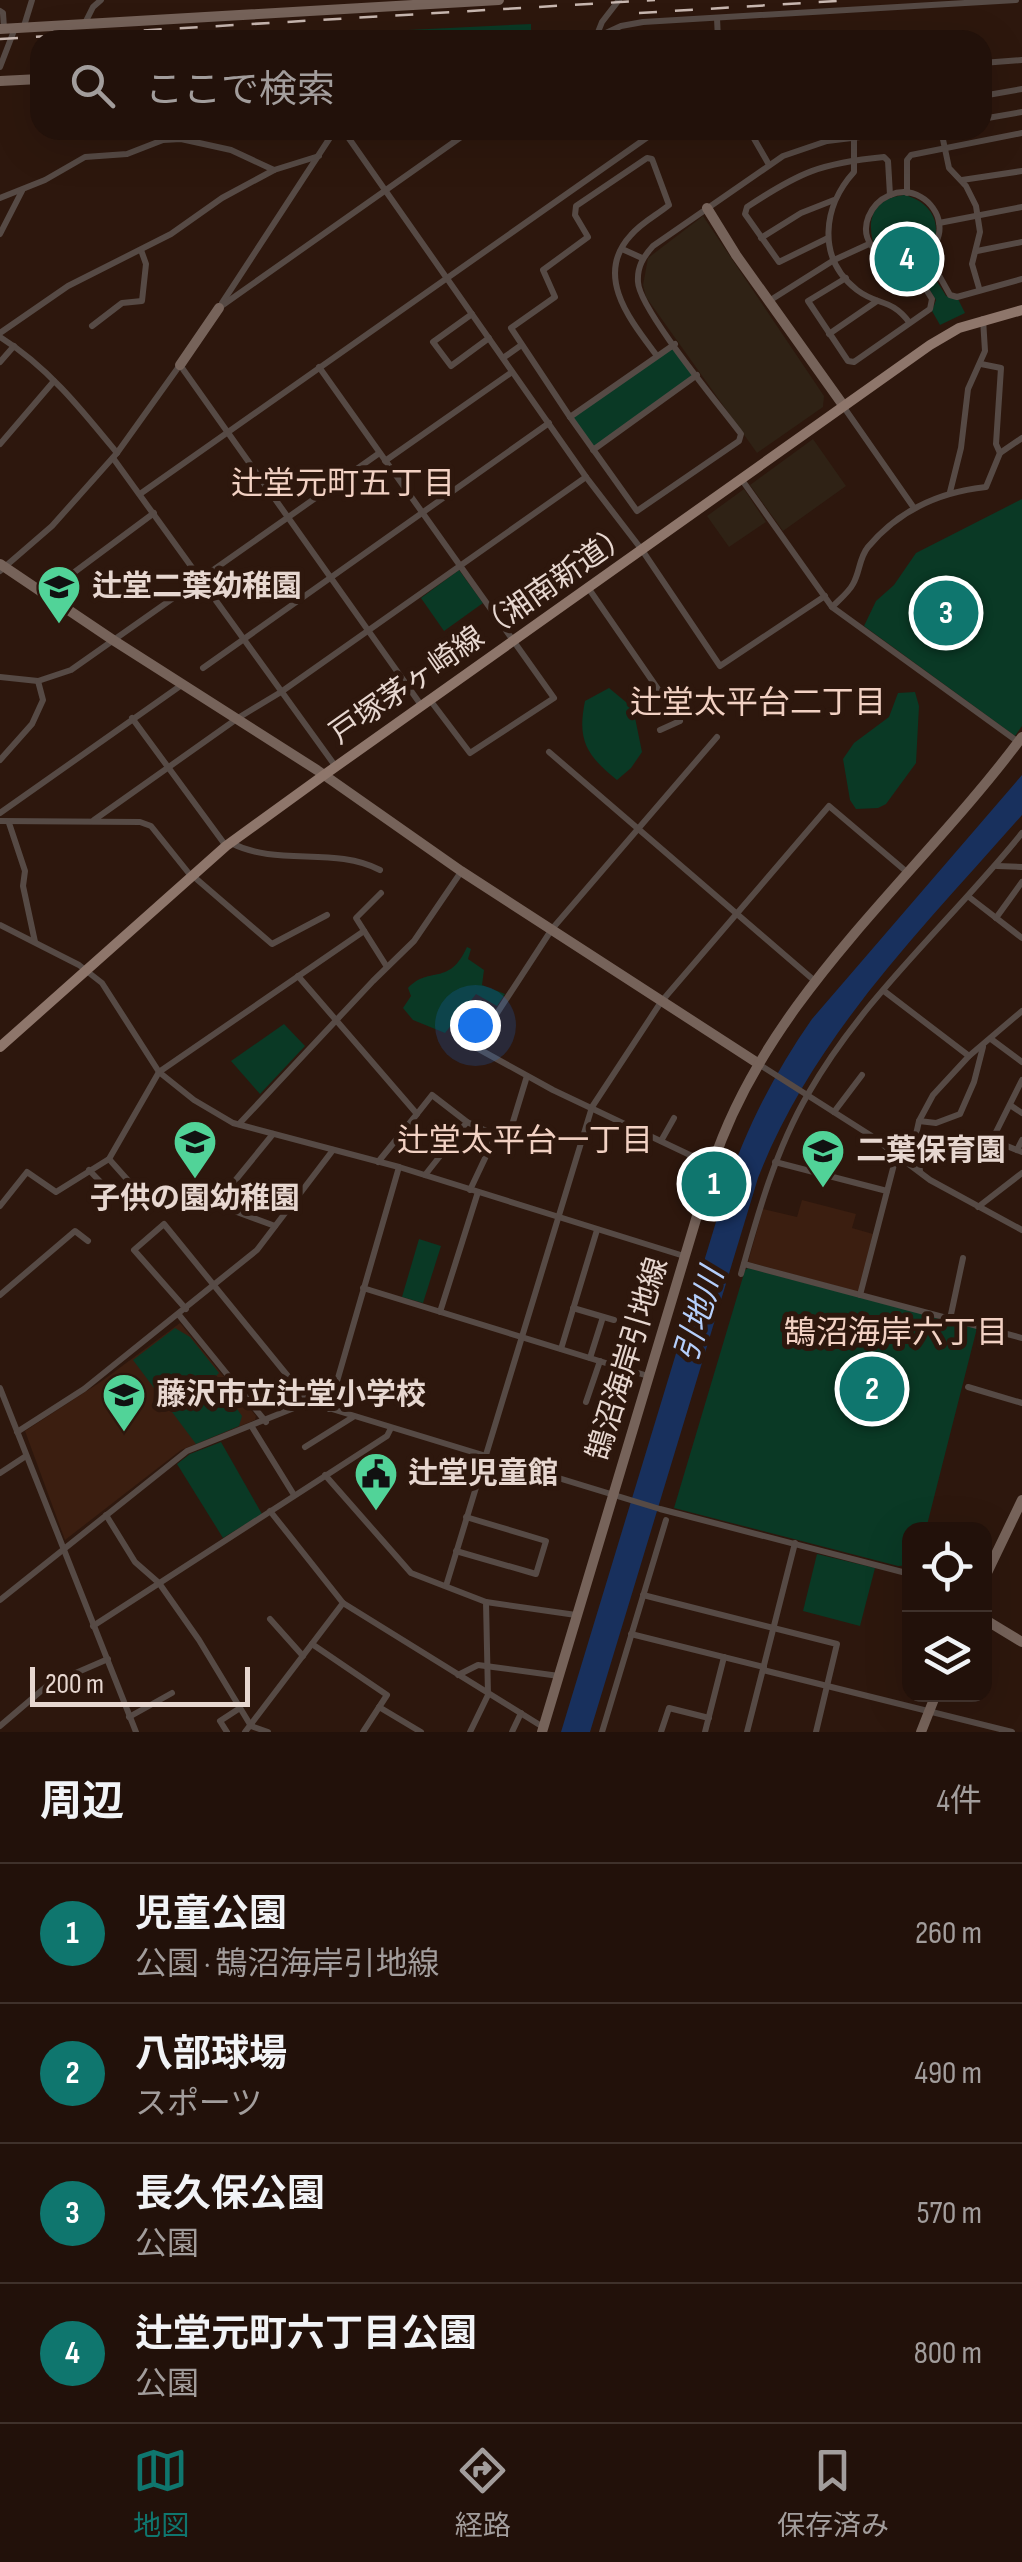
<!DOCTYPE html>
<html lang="ja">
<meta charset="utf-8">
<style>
body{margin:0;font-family:"Sofia Sans Condensed","Noto Sans JP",sans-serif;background:#2a1a13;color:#f1f3f6}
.controls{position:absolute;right:30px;bottom:30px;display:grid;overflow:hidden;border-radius:20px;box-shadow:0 10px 40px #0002}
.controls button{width:90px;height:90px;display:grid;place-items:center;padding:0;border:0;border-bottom:2px solid #3f312b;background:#22110a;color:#f1f3f6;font:50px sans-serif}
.scale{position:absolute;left:30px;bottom:25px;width:220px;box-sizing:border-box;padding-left:10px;border:5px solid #e7d7d0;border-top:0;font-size:28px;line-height:35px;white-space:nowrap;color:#e7d7d0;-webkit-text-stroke:8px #2d170d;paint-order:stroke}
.you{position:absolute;left:475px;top:1025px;width:35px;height:35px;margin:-25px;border:8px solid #fff;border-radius:50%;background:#1a73e8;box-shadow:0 0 0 15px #1a73e833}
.badge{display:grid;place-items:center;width:65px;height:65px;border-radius:50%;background:#0f766e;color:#fff;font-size:32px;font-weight:700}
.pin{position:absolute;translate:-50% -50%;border:5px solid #fff;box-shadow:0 2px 10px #0006}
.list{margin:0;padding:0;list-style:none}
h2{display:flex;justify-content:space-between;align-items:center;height:130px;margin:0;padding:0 40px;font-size:42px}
h2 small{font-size:32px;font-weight:400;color:#a29d9c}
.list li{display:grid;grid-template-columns:65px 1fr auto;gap:30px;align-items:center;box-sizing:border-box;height:140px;padding:0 40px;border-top:2px solid #3f312b}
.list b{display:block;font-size:38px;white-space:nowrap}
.list p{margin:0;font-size:32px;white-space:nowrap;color:#a29d9c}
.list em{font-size:32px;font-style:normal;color:#a29d9c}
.icon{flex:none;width:55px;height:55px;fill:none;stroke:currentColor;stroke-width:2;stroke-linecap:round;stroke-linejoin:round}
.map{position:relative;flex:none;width:1022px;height:1732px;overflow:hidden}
.search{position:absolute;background:#22110a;box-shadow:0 10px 40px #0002;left:30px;right:30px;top:30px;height:110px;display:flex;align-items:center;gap:25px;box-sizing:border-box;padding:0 35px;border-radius:30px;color:#a29d9c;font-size:38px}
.sheet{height:690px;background:#22110a}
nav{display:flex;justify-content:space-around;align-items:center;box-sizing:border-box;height:140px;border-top:2px solid #3f312b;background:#22110a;font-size:28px;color:#a29d9c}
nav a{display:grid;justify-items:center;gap:5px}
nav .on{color:#0f766e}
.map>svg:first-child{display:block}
.commercial{fill:#2f2215}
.built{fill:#3b1e10}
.green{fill:#0a3925}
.water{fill:#18305d}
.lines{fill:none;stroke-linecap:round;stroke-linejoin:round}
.street{stroke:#564a45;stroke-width:6}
.secondary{stroke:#76635a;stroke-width:10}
.primary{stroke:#8e766b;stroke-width:10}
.rail{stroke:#c8b7b0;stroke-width:2.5;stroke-dasharray:18 18;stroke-linecap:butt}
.labels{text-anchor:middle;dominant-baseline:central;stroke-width:10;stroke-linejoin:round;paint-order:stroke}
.poi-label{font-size:30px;font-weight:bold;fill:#e7d7d0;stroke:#2d170d;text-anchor:start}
.street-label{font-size:30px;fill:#e7d7d0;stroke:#2d170d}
.neighbourhood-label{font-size:32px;fill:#f2d1c3;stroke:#2d170d}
.water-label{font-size:32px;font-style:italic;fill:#b5cffc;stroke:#2d170d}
</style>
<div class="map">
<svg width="1022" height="1732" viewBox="0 0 1022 1732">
<rect width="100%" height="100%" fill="#2d170d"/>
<g class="commercial">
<polygon points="703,216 824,396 823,407 757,453 646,297 643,285 648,258"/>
<polygon points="813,439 846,486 783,531 750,485"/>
<polygon points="744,489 766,522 729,547 707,516"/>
</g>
<g class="built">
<polygon points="802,1200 856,1214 852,1228 873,1234 859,1292 748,1262 763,1209 797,1217"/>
<polygon points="180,1323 256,1416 255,1420 181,1450 65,1540 25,1431 102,1381"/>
</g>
<g class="green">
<polygon points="531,24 531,40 400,40 408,30"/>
<path d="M 904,195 C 927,200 943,220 933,244 C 930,250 926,253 927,259 C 928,271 941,286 946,296 L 958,299 L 965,313 L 940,325 L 932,311 L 936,300 L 913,264 L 897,262 L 876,250 C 865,223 871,199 904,195 Z"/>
<polygon points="675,344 697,375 593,450 570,417"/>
<polygon points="1022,499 1022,726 1015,736 864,626 876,601 894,585 916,553"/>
<polygon points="459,570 483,603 444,631 421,598"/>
<path d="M 609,688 L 633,708 L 642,752 L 631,768 L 617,780 C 586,755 577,740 585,701 Z"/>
<polygon points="915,692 919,706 916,763 886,804 878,808 856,809 850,800 843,759 854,743 889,717 898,693"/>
<path d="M 467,947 L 471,949 L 468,959 L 484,970 L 482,985 L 505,994 L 497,1006 L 476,994 L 445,1033 L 413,1020 L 403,1008 L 411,996 L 408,988 C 430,965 449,987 467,947 Z"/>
<polygon points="284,1024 305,1046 260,1094 231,1061"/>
<polygon points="419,1239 441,1246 423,1303 402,1297"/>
<polygon points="748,1268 977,1328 926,1529 910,1530 909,1565 898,1566 674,1508 745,1270"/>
<polygon points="175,1328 190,1337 219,1373 215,1377 242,1416 239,1426 196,1444 133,1360"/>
<polygon points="221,1442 262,1514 223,1538 177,1464 190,1454"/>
<polygon points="817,1554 875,1568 860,1626 803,1611"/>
</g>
<path class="water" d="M 1022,775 L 1022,815 C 923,928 813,1036 758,1178 L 590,1732 L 561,1732 L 726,1189 C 746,1128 775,1072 812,1019 Z"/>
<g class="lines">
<g class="street">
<polyline points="0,11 3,13 4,28"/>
<polyline points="717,18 718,40"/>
<polyline points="85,23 93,7 101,0"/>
<polyline points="24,26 32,0"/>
<polyline points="596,37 602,22 619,0"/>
<polyline points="595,38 621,26 643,22 1016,0"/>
<polyline points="982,63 1022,60"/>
<polyline points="0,67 15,28"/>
<polyline points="982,96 1022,89"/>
<polyline points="982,119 1022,112"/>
<polyline points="343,130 586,477 642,550 720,666 825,596"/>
<polyline points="749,130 768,163"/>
<polyline points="941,130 949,168 966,186 976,206 980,232 972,264 979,288"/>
<path d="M 854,138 L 854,172 C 823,206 816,258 857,290 C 878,306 891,298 909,322"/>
<polyline points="962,180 1022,171"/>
<polyline points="907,193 907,160 911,155 1022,133"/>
<polyline points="0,198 45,180 85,157 127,154 163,140 181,139 231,150 274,170"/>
<polyline points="939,223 1022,207"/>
<polyline points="0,234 22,191"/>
<polyline points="761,238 801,213 834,200"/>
<path d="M 828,238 L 779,262 L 745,214 L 747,207 C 800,172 821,163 884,157 L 888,161 L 890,195"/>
<polyline points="622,249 642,258"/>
<polyline points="977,251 1022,242"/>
<path d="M 846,278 L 808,301 L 848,361 L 854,362 L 930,309 L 932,299 L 912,267 C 827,251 878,172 921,197 C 930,202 938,213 939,223 C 942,237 932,247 931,261 L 950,295 L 957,297 L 1022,279"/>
<polyline points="769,301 834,260 869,244"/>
<polyline points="222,303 335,130"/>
<polyline points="220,307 471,130"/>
<polyline points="472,314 433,342 451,366 489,338"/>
<polyline points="92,326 122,303 142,301 146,264 141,250"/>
<polyline points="0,333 68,286 171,234 222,198 274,170 319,156"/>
<polyline points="829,334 877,301"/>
<path d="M 0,337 C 48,367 82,410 117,453"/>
<path d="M 675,344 L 570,417 L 637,511 L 739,441 L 741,434 C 720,406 639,309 638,282 C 637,267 643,257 653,246 L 783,156 L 827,141 L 918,130"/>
<polyline points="503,358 520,346"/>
<polyline points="0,362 14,346"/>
<polyline points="981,364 1001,368 996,444 1000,453"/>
<polyline points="319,367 554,698 470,753 430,700"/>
<polyline points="843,406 914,508"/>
<path d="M 570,417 L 511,328 L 555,297 L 543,270 L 588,237 L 575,215 L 576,206 L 647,158 L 652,159 L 669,205 C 657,215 642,222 631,235 C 593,276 631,321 657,356"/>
<polyline points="0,444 54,381"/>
<polyline points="593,450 697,375"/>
<polyline points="113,458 336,767"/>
<polyline points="385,461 512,372"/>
<polyline points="742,480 832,607 1017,741"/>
<polyline points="950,492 961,448 968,389 985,351 983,319"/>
<polyline points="140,494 652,134 650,130"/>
<polyline points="0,571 52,526 117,453 180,365 421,705"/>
<polyline points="589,589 680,721 660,730"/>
<polyline points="45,594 154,513"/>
<path d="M 832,607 C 839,600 849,592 853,584 C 860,572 859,558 868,547 C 899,510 939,492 986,487 L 1000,453 L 1022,438"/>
<polyline points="203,668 549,423"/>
<polyline points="0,677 38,681 71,670 378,454"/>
<polyline points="132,718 226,846"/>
<polyline points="549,752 816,982"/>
<polyline points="0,760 32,724 43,700 38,681"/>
<polyline points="0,813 183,684"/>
<polyline points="94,820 238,718 281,692 586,477"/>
<polyline points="0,821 140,822 151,826 191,876"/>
<polyline points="9,823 25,871 23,886 35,942"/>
<path d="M 231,843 C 278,867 334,846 380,870"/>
<polyline points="997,866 1022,867"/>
<polyline points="193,876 272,944 327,915"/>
<polyline points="381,893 356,918 387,967"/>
<polyline points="969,897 1022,938"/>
<polyline points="996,918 1022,882"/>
<polyline points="0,925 79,965 102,983 159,1072 194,1100 233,1123 399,1167 684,1256"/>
<polyline points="298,976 417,1114 378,1162"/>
<polyline points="884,991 969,1056"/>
<polyline points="991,1039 1022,1062"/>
<polyline points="760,1065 870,1135 930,1180 1022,1230"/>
<polyline points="1022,1080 992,1140 1022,1152"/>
<polyline points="1010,1105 1022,1113"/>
<polyline points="834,1112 862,1075"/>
<polyline points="417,1114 432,1095 467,1122 495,1135"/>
<polyline points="919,1121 936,1123 960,1114 974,1082 983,1047"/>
<polyline points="239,1124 373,981 414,941 461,872"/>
<polyline points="661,1141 674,1118"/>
<polyline points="1017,1150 1022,1140"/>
<polyline points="109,1159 141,1195"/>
<polyline points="775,1162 887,1191"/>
<polyline points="711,1165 553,1090 475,1047 552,929 717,737"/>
<polyline points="89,1170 115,1197"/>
<polyline points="920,1171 915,1139 919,1121 933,1095 969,1056 1022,1011"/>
<polyline points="425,1175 467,1122"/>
<polyline points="172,1188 275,1226"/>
<polyline points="470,1190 496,1135 512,1125 527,1076"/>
<polyline points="216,1204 273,1134"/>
<polyline points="0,1206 27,1172 56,1192 109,1159 159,1072 364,931"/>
<polyline points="978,1207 1022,1173"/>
<polyline points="744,1264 1022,1338"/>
<path d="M 741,1274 C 758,1213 776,1149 808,1094 C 863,997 952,920 1022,833"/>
<polyline points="363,1288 648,1376"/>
<polyline points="0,1295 75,1231 88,1241"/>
<polyline points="860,1295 897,1153"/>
<polyline points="573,1308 614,1320"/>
<polyline points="186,1309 134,1250 164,1224 309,1402 660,1509 910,1574"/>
<polyline points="440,1312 478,1192"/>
<polyline points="179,1315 266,1422"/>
<polyline points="950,1319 963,1258"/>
<polyline points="561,1349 597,1230"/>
<polyline points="590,1358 603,1317"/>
<polyline points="968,1387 1022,1403"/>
<polyline points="0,1388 136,1732"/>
<polyline points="586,1402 600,1361"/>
<polyline points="329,1409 399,1167"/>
<polyline points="252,1427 294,1495"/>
<polyline points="17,1432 84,1389 257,1250 333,1150"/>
<polyline points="305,1447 353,1417"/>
<polyline points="0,1473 26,1456"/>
<polyline points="325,1475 411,1573 486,1602 576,1615"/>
<polyline points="270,1511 343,1603 543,1727"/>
<polyline points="106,1515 135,1562 159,1583 199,1640 251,1726 268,1732"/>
<polyline points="456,1551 536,1574 546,1541 466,1517"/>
<polyline points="446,1586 592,1107 661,1002 829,806 908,873"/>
<polyline points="643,1595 837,1644 816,1732"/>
<polyline points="0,1600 187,1451 309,1402"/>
<polyline points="270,1619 303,1656"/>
<polyline points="93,1626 387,1436 391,1428"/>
<polyline points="631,1634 764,1667"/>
<polyline points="312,1644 387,1695 363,1732"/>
<polyline points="763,1670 1012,1732"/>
<polyline points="458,1675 478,1665 559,1676"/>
<polyline points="379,1707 421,1732"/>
<polyline points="129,1717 172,1693"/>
<polyline points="0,1726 48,1685 108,1659"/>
<polyline points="227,1732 220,1721 240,1708"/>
<polyline points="245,1732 343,1603"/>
<polyline points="470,1732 488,1695 486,1602"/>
<polyline points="512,1732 521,1713"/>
<polyline points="602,1732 666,1520"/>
<polyline points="661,1732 669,1708 709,1718"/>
<polyline points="705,1732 724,1657"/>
<polyline points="747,1732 795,1543"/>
</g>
<g class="secondary">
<polyline points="0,29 499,0"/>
<polyline points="0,81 40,79"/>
<polyline points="707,208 736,255 843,405"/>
<polyline points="180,365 219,308"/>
<polyline points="0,564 113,640 317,770 461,871 759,1064"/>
<polyline points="984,1579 1022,1500"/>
<polyline points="984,1619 1022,1642"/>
<path d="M 542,1732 L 712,1166 C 768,995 918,877 1022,737"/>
<polyline points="921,1732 936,1694"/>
</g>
<polyline class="primary" points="0,1047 226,846 324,775 930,345 959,328 1022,310"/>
<g class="rail">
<polyline points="639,13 853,0"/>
<polyline points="0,39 655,0"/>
</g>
</g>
<defs>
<symbol id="school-pin" viewBox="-11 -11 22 30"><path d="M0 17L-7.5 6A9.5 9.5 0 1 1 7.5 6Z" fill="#51d398" stroke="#2d170d"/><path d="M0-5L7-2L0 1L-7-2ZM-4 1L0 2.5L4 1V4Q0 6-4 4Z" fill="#111"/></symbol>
<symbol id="civic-pin" viewBox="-11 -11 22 30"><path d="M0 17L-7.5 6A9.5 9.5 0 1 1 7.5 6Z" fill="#51d398" stroke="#2d170d"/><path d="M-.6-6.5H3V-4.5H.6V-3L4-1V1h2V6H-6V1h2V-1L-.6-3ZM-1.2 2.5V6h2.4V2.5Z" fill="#111"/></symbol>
</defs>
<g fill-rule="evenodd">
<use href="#school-pin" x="34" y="562" width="50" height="68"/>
<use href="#school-pin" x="170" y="1117" width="50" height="68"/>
<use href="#school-pin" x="798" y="1126" width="50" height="68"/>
<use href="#school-pin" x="99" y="1370" width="50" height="68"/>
<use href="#civic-pin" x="351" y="1449" width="50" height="68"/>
</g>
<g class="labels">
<g class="poi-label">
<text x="92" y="587">辻堂二葉幼稚園</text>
<text x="856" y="1151">二葉保育園</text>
<text x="195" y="1199" text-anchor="middle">子供の園幼稚園</text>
<text x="156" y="1395">藤沢市立辻堂小学校</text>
<text x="408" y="1474">辻堂児童館</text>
</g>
<g class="street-label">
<text transform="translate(481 634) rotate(-35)">戸塚茅ヶ崎線（湘南新道）</text>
<text transform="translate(628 1359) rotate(-73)">鵠沼海岸引地線</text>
</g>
<g class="neighbourhood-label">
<text x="343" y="484">辻堂元町五丁目</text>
<text x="758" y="703">辻堂太平台二丁目</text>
<text x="525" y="1141">辻堂太平台一丁目</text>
<text x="896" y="1333">鵠沼海岸六丁目</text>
</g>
<g class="water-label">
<text transform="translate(700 1315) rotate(-73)">引地川</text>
</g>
</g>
</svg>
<div class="controls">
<button><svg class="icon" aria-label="locate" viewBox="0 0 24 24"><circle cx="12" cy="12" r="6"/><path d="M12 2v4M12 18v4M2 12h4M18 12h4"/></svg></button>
<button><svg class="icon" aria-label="layers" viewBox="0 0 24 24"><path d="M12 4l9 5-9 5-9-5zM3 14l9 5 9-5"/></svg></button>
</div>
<div class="scale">200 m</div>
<div class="you"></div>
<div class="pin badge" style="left:714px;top:1184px">1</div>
<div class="pin badge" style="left:872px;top:1389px">2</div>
<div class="pin badge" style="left:946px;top:613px">3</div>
<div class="pin badge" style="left:907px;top:259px">4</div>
<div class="search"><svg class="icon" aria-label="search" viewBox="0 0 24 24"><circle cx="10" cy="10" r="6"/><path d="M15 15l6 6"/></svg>ここで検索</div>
</div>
<section class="sheet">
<h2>周辺<small>4件</small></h2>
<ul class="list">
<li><span class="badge">1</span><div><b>児童公園</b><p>公園 · 鵠沼海岸引地線</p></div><em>260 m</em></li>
<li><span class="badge">2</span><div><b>八部球場</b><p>スポーツ</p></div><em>490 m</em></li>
<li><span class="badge">3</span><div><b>長久保公園</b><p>公園</p></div><em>570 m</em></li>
<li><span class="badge">4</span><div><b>辻堂元町六丁目公園</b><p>公園</p></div><em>800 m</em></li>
</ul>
</section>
<nav>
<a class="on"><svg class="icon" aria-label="map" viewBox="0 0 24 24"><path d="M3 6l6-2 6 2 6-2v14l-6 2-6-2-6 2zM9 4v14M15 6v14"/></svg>地図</a>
<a><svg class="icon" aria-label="directions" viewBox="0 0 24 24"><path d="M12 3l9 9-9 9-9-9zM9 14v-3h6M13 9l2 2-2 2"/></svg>経路</a>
<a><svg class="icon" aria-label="saved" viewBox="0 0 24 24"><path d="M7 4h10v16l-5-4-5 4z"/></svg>保存済み</a>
</nav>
